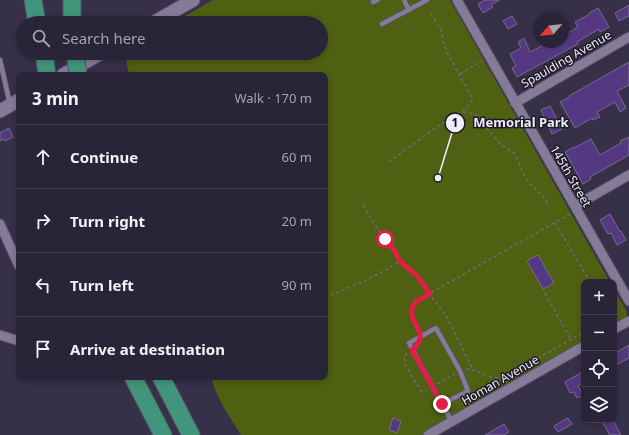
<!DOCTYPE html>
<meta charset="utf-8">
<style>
body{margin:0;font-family:"Noto Sans",sans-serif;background:#312c3f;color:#f1f3f6}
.controls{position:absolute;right:12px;bottom:12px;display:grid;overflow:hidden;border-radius:8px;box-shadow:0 2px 6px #0003}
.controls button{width:36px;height:36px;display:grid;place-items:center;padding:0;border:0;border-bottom:1px solid #454152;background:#292437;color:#f1f3f6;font:20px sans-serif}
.compass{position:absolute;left:533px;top:12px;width:36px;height:36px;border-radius:50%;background:#292437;box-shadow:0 2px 6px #0003;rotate:242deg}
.stop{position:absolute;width:12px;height:12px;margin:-9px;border:3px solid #e11d48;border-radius:50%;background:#fff}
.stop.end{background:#e11d48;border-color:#fff;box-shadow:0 1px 4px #0008}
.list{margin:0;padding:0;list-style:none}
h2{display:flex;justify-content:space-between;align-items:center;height:52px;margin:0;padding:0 16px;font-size:17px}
h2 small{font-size:13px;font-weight:400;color:#a5a4ad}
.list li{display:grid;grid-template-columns:26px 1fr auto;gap:12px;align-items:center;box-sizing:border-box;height:64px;padding:0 16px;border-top:1px solid #454152}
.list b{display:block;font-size:15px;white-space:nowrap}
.list em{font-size:13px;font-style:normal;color:#a5a4ad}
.icon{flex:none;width:22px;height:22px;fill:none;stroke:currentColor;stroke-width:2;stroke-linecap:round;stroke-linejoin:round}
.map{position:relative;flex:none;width:629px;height:435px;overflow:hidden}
.search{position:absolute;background:#292437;box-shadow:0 2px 6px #0003;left:16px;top:16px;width:312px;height:44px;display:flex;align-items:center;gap:10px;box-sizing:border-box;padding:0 14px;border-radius:22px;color:#a5a4ad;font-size:15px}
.panel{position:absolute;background:#292437;box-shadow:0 2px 6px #0003;left:16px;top:72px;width:312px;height:308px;border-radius:8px}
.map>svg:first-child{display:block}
.green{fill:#4f6012}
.building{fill:#543982;stroke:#746c89}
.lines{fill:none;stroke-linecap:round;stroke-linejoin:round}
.service-casing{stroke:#554e64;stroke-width:6}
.minor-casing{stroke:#554e64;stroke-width:11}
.secondary-casing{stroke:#554e64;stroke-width:15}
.motorway-casing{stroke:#554e64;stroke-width:19}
.path{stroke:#6f697f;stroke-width:1.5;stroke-dasharray:3 3;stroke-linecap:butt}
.service{stroke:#847b99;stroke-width:4.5}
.minor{stroke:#847b99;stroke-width:9}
.secondary{stroke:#847b99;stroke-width:13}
.motorway{stroke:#41957b;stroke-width:17}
.motorway-bridge-casing{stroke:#554e64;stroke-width:19;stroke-linecap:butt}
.motorway-bridge{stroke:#41957b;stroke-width:17}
.route{stroke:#e11d48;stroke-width:5}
.labels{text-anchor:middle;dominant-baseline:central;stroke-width:3;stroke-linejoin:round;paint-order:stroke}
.street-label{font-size:12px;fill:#f0ecfc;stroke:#1d1a26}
.leader{fill:none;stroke:#f0ecfc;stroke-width:1.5}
.callout-dot{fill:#f0ecfc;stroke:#1d1a26;stroke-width:1.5}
.mark-label{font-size:12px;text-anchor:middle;font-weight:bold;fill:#111}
.callout-label{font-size:13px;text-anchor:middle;font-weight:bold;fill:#f0ecfc;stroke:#1d1a26;stroke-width:3;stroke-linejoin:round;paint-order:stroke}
</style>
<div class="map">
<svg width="629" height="435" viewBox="0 0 629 435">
<rect width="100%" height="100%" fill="#373049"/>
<g class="green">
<path d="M 213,0 L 450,0 L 610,282 L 584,282 L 584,342 L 422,435 L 241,435 C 230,417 216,398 211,377 L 325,377 L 325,75 L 129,75 L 125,53 L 321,53 L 321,23 L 173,23 Z"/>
<polygon points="614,289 626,310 627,314 626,318 614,325"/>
</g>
<g class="building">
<polygon points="485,0 500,0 491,5 493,7 483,13 478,4"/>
<polygon points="629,5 629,16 619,21 615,13"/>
<polygon points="598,8 609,27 600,32 599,29 577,42 578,44 517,77 512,68 516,66 510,54 521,48 518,42 524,38 530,52 545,44 544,42 563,42 563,36 578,27 575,22 590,14 589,13"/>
<polygon points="512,16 517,24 508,29 503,21"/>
<polygon points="629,62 629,85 617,91 626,108 620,112 615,102 597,112 600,117 593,120 592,118 575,128 560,102 570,97 569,96"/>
<polygon points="550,106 562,129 552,134 541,110"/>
<polygon points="9,128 13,137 5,141 4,139 0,141 0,133"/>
<polygon points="629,137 629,155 590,177 591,179 583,184 565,152 574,147 574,148 591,139 600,155 621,143 620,141"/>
<polygon points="610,214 620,232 621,231 626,240 617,245 611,233 608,234 600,220"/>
<polygon points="538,255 554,283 543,289 527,261"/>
<polygon points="629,345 629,358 614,366 614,354"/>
<polygon points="584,371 584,382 578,386 583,395 577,398 574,392 570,393 565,382"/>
<polygon points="393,418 401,421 397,433 389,430"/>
<polygon points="568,418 572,424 558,432 554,426"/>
<polygon points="601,420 613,420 621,435 610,435"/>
<polygon points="504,424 509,432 504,435 485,435"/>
</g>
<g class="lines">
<defs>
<g id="service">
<polyline points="404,0 409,10"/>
<polyline points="373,2 378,0"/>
<polyline points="382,24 427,0"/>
<polyline points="0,60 10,104"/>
<path d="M 442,404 L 468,391 L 460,371 L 436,328 L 409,343 C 423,369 437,395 452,422"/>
</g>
<g id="minor">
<polyline points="457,0 629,301"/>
<polyline points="515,103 629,37"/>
<polyline points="575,206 629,175"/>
<polyline points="0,224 19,266"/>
<polyline points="614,329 629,321"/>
<polyline points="0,335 19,341"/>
<polyline points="428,435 584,346"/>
</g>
<g id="secondary">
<polyline points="153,23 193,0"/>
<polyline points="63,75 101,53"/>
<polyline points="0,111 19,100"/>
</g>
<g id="motorway">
<polyline points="33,0 37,23"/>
<polyline points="72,0 72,23"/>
<polyline points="44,53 47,75"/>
<polyline points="133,377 163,435"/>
<polyline points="161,377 191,435"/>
</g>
</defs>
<use href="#service" class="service-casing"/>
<use href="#minor" class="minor-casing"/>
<use href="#secondary" class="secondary-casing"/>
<use href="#motorway" class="motorway-casing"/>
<g class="path">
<polyline points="431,14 441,30 444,44 449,56 471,96 472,102 461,112"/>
<polyline points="460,74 482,61"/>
<polyline points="389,162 431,131 458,113 466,112 475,114 501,145 514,153 519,162 522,171 528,182 544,197 549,207"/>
<polyline points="363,205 378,230 394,250 400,261"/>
<polyline points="555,223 590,282"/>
<polyline points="545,293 571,340"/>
<path d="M 325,297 C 351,288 377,276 400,261 L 418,277 L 423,285 L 447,317 L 473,370"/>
<path d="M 419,330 C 413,317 407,310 420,299 L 570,214"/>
<polyline points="407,353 404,357 406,366 421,391 427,390"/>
<path d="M 466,369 C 480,369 489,381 505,377 L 584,332"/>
<polyline points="437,384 455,374"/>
</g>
<use href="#service" class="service"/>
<use href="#minor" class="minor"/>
<use href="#secondary" class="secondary"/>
<use href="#motorway" class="motorway"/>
<defs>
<polyline id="motorway-bridge" points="75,53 78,75"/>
</defs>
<use href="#motorway-bridge" class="motorway-bridge-casing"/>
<use href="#motorway-bridge" class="motorway-bridge"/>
</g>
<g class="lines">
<path class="route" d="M 385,239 L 394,250 L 400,261 L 418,277 L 430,294 C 425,296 420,299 416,302 C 400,320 435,332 412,350 L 442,404"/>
</g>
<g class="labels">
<g class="street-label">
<text transform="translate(566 59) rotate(-30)">Spaulding Avenue</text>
<text transform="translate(571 176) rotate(60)">145th Street</text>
<text transform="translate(500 380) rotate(-30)">Homan Avenue</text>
</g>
</g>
<path class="leader" d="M438 178L455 123"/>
<g class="callout-dot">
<circle cx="438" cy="178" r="4"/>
<circle cx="455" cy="123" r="10"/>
</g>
<g class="mark-label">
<text x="455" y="127">1</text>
</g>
<g class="callout-label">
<text x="521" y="127">Memorial Park</text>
</g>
</svg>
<div class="controls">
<button>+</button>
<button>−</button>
<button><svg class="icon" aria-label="locate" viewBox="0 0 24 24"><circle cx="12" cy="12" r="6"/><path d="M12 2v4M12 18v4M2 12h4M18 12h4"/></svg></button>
<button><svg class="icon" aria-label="layers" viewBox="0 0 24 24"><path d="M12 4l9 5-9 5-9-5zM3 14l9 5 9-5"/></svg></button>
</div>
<svg class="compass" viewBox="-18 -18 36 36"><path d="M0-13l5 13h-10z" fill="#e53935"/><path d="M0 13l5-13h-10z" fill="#a5a4ad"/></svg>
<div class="stop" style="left:385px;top:239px"></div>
<div class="stop end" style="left:442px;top:404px"></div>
<div class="search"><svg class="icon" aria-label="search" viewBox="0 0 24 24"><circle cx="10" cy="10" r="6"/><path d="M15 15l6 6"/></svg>Search here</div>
<section class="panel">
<h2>3 min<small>Walk · 170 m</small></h2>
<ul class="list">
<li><svg class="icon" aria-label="ahead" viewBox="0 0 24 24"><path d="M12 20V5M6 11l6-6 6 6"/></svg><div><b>Continue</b></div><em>60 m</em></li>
<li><svg class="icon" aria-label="right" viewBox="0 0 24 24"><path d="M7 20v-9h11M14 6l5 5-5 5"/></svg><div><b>Turn right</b></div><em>20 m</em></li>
<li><svg class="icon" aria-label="left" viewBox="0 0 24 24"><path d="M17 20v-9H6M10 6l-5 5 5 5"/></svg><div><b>Turn left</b></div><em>90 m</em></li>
<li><svg class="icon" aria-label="arrive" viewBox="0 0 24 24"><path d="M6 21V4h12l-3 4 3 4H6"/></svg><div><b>Arrive at destination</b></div></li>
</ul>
</section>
</div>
